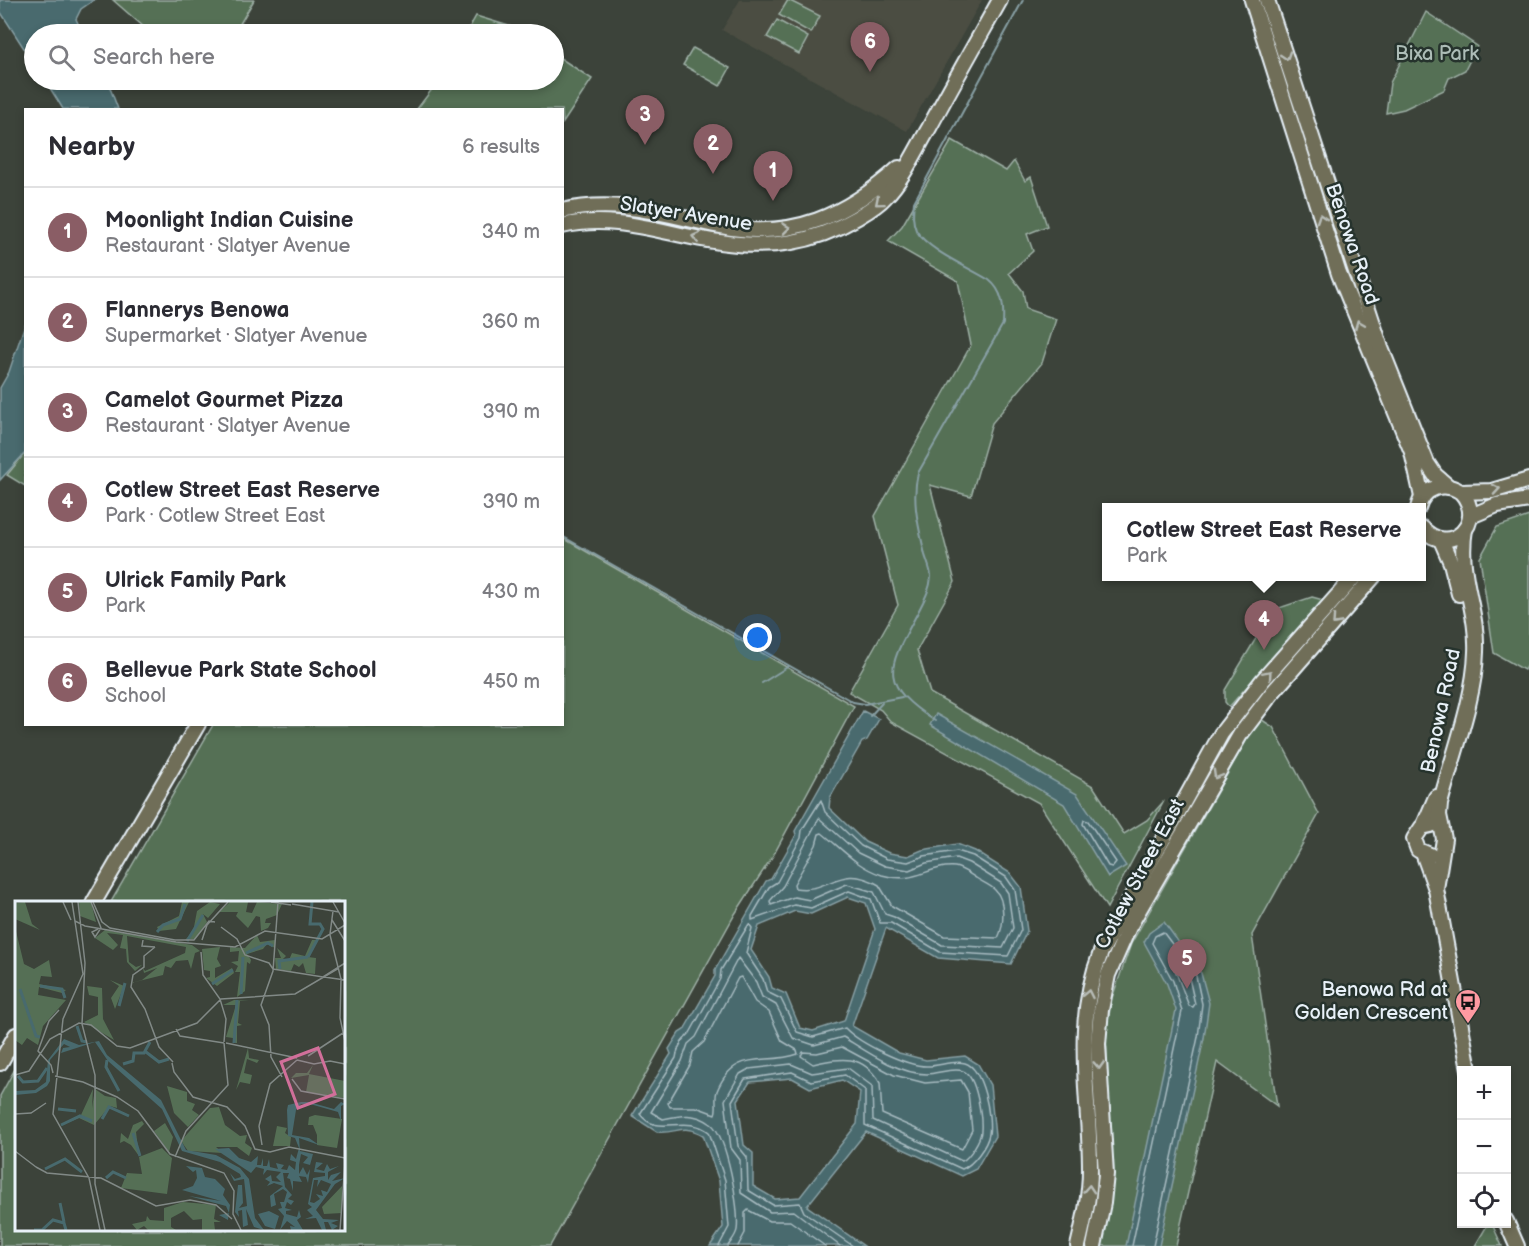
<!DOCTYPE html>
<meta charset="utf-8">
<style>
body{margin:0;font-family:"Balsamiq Sans",sans-serif;background:#f7f7f7;color:#2b2b33}
.controls{position:absolute;right:18px;bottom:18px;display:grid;overflow:hidden;border-radius:0px;box-shadow:0 3px 9px #0003}
.controls button{width:54px;height:54px;display:grid;place-items:center;padding:0;border:0;border-bottom:2px solid #e1e1e2;background:#fff;color:#2b2b33;font:30px sans-serif}
.you{position:absolute;left:758px;top:638px;width:21px;height:21px;margin:-15px;border:4px solid #fff;border-radius:50%;background:#1a73e8;box-shadow:0 0 0 9px #1a73e833}
.badge{display:grid;place-items:center;width:39px;height:39px;border-radius:50%;background:#8a5d65;color:#fff;font-size:20px;font-weight:700}
.pin{position:absolute;translate:-50% -50px;filter:drop-shadow(0 2px 3px #0008)}
.pin::after{content:'';position:absolute;top:32px;width:21px;height:18px;background:inherit;clip-path:polygon(0 0,100% 0,50% 100%)}
.popup{position:absolute;left:1102px;top:503px;width:324px;height:78px;box-sizing:border-box;display:grid;place-content:center;border-radius:0px;background:#fff;filter:drop-shadow(0 2px 4px #0005);font-size:20px;white-space:nowrap;color:#7c7c81}
.popup b{font-size:22px;color:#2b2b33}
.popup::after{content:'';position:absolute;left:50%;top:100%;margin-left:-12px;border:12px solid transparent;border-top-color:#fff}
.list{margin:0;padding:0;list-style:none}
h2{display:flex;justify-content:space-between;align-items:center;height:78px;margin:0;padding:0 24px;font-size:26px}
h2 small{font-size:20px;font-weight:400;color:#7c7c81}
.list li{display:grid;grid-template-columns:39px 1fr auto;gap:18px;align-items:center;box-sizing:border-box;height:90px;padding:0 24px;border-top:2px solid #e1e1e2}
.list b{display:block;font-size:22px;white-space:nowrap}
.list p{margin:0;font-size:20px;white-space:nowrap;color:#7c7c81}
.list em{font-size:20px;font-style:normal;color:#7c7c81}
.icon{flex:none;width:33px;height:33px;fill:none;stroke:currentColor;stroke-width:2;stroke-linecap:round;stroke-linejoin:round}
.map{position:relative;flex:none;width:1529px;height:1246px;overflow:hidden}
.search{position:absolute;background:#fff;box-shadow:0 3px 9px #0003;left:24px;top:24px;width:540px;height:66px;display:flex;align-items:center;gap:15px;box-sizing:border-box;padding:0 21px;border-radius:33px;color:#7c7c81;font-size:22px}
.panel{position:absolute;background:#fff;box-shadow:0 3px 9px #0003;left:24px;top:108px;width:540px;height:618px;border-radius:0px}
.map>svg:first-child{display:block}
.built{fill:#4c4e43}
.green{fill:#556f55;stroke:#9eb0a6;stroke-width:1.5}
.water{fill:#486a6e;stroke:#88a0a5;stroke-width:1.5;fill-rule:evenodd}
.lines{fill:none;stroke-linecap:round;stroke-linejoin:round}
.shore{stroke:#a8bbc1;stroke-width:1.5}
.stream{stroke:#88a0a5;stroke-width:2}
.major-casing{stroke:#e8f1f8;stroke-width:18}
.major{stroke:#706e59;stroke-width:14}
.oneway{stroke:#b8bdb8}
.labels{text-anchor:middle;dominant-baseline:central;stroke-width:5;stroke-linejoin:round;paint-order:stroke}
.park-label{font-size:20px;fill:#adbdb7;stroke:#26332d}
.street-label{font-size:20px;fill:#e8f1f8;stroke:#26332d}
.poi-label{font-size:20px;fill:#e8f1f8;stroke:#26332d;text-anchor:end}
.inset-river{fill:none;stroke:#486a6e;stroke-width:3}
.inset-road{fill:none;stroke:#818986;stroke-width:1.5}
.view{fill:#d16f9a;fill-opacity:0.15;stroke:#d16f9a;stroke-width:3}
.inset-edge{fill:none;stroke:#e8f1f8;stroke-width:3}
</style>
<div class="map">
<svg width="1529" height="1246" viewBox="0 0 1529 1246">
<rect width="100%" height="100%" fill="#3c433a"/>
<filter id="ink" filterUnits="userSpaceOnUse"><feTurbulence type="fractalNoise" baseFrequency=".0167" numOctaves="2"/><feDisplacementMap in="SourceGraphic" scale="12" xChannelSelector="R" yChannelSelector="G"/><feConvolveMatrix kernelMatrix="1 2 1 2 8 2 1 2 1" color-interpolation-filters="sRGB"/></filter>
<g filter="url(#ink)">
<polygon class="built" points="740,0 982,0 907,131 722,30"/>
<g class="green">
<polygon points="113,0 254,0 234,34 152,34"/>
<polygon points="788,0 820,16 811,33 779,15"/>
<polygon points="1426,12 1477,46 1465,70 1449,78 1444,90 1404,109 1386,113 1390,83"/>
<polygon points="476,16 512,27 523,34 466,34"/>
<polygon points="777,20 808,37 799,54 767,37"/>
<polygon points="693,48 730,68 720,86 683,65"/>
<polygon points="554,54 592,79 563,123 562,110 417,109 439,80 554,80"/>
<polygon points="952,140 1006,171 1014,161 1025,181 1031,177 1047,226 1027,234 1033,251 1009,273 1023,291 1026,309 1056,319 1042,363 992,423 971,496 930,485 955,582 917,650 930,693 1093,786 1124,834 1147,820 1164,801 1107,908 1039,803 891,722 881,710 849,692 898,605 875,516 971,345 958,281 888,241 902,226"/>
<polygon points="25,453 25,486 7,475"/>
<polygon points="1529,516 1529,661 1524,670 1494,653 1480,558 1497,527"/>
<polygon points="563,538 854,706 774,854 735,914 550,1246 0,1246 0,1096 16,1067 16,1230 344,1230 344,902 111,902 213,725 562,724"/>
<polygon points="1312,597 1323,600 1229,707 1225,702 1225,690 1273,610"/>
<polygon points="1259,718 1273,727 1319,814 1252,935 1277,1106 1217,1062 1176,1246 1100,1246 1108,1212 1112,1176 1106,1032 1112,998 1131,944"/>
<polygon points="1488,1224 1492,1224 1502,1246 1475,1246"/>
</g>
<g class="water">
<polygon points="0,0 94,0 81,9 76,19 83,34 34,34 34,64 0,11"/>
<polygon points="45,80 107,80 118,109 63,109"/>
<polygon points="25,324 25,453 0,480 0,388 9,372"/>
<path d="M 863,711 L 879,719 L 867,740 L 862,742 L 830,798 L 829,808 L 865,842 L 889,853 L 908,856 L 922,850 L 957,844 L 975,851 L 1010,873 L 1021,887 L 1027,931 L 1011,964 L 938,958 L 886,928 L 852,1026 L 899,1053 L 926,1060 L 965,1056 L 978,1064 L 990,1085 L 995,1136 L 976,1169 L 962,1176 L 866,1132 L 807,1206 L 864,1246 L 710,1246 L 723,1227 L 719,1181 L 703,1135 C 683,1123 677,1134 657,1132 L 632,1116 L 671,1054 L 669,1049 L 679,1033 L 684,1030 L 715,976 L 715,970 L 766,881 L 771,879 L 796,835 L 795,831 ZM 848,897 L 866,903 L 875,929 L 844,1021 L 813,1031 L 800,1028 L 786,994 L 772,988 L 769,977 L 751,950 L 759,926 L 795,911 L 811,914 ZM 792,1078 L 810,1088 L 842,1080 L 860,1092 L 857,1124 L 800,1197 L 775,1199 L 753,1186 L 753,1153 L 744,1145 L 738,1100 L 750,1082 Z"/>
<polygon points="936,714 1077,794 1126,866 1108,877 1064,804 930,725"/>
<polygon points="1164,922 1201,973 1209,1003 1204,1038 1159,1246 1126,1246 1176,1010 1167,984 1144,942 1149,933"/>
</g>
<g class="lines">
<g class="shore">
<polygon points="821,800 825,812 861,846 887,859 908,862 924,856 957,851 973,856 1006,877 1015,890 1021,930 1008,956 940,952 891,923 880,923 871,899 849,891 811,908 794,905 752,920 752,916 769,887 777,882 801,838 802,830"/>
<polygon points="819,818 858,853 885,866 909,870 926,863 956,858 969,863 1001,883 1008,893 1013,928 1003,948 942,945 894,917 885,914 874,892 847,884 810,900 794,897 771,905 770,901 783,886"/>
<polygon points="1084,820 1088,821 1116,862 1112,867 1108,866 1083,824"/>
<path d="M 822,833 C 842,849 857,867 882,875 C 916,885 927,865 955,867 C 962,868 969,874 976,878 C 982,882 990,885 995,890 C 1006,901 1004,926 998,938 L 944,936 L 892,906 L 879,885 C 839,862 830,894 795,888 L 794,884 L 816,845 L 819,834 Z"/>
<polygon points="1177,966 1189,978 1195,1004 1193,1007 1189,1006 1175,970"/>
<path d="M 741,977 L 755,1002 L 769,1012 L 782,1041 L 797,1050 L 798,1054 C 765,1066 735,1047 717,1091 C 714,1099 718,1107 715,1114 L 696,1107 L 670,1107 L 668,1103 L 690,1065 L 693,1052 L 704,1042 L 738,978 Z"/>
<path d="M 842,1047 L 894,1075 L 925,1083 L 961,1080 L 968,1092 L 972,1130 L 962,1149 L 882,1114 L 880,1083 C 862,1053 841,1058 813,1064 L 801,1056 L 803,1052 L 817,1053 Z"/>
<path d="M 719,1246 L 729,1227 L 725,1180 L 709,1132 C 685,1113 657,1138 640,1114 L 676,1058 C 678,1046 681,1042 690,1033 L 720,979 L 721,970 L 749,924 L 752,928 L 746,953 L 763,979 L 767,992 L 781,999 L 797,1032 L 813,1037 L 845,1028 C 859,1043 907,1067 928,1066 C 939,1066 954,1060 965,1063 C 983,1068 992,1117 989,1134 C 987,1146 973,1165 962,1169 L 865,1125 L 865,1090 L 845,1075 L 811,1081 L 792,1072 L 745,1079 L 732,1101 L 738,1146 L 747,1157 L 748,1190 L 773,1205 L 800,1203 L 804,1212 L 853,1246"/>
<path d="M 728,1246 C 731,1241 736,1236 737,1230 C 740,1209 727,1136 711,1124 C 695,1112 681,1115 663,1119 L 651,1112 L 682,1061 L 688,1044 L 696,1037 L 738,958 L 756,982 L 762,997 L 776,1005 L 793,1038 L 814,1045 L 843,1037 C 866,1051 898,1074 927,1074 C 937,1074 953,1067 963,1071 C 977,1076 982,1118 981,1131 C 981,1139 969,1158 962,1161 L 873,1120 L 872,1086 L 848,1068 L 812,1073 L 791,1064 L 749,1069 L 740,1074 L 725,1100 L 731,1148 L 740,1160 L 741,1193 L 770,1212 L 794,1211 L 840,1246"/>
<polyline points="738,1246 745,1233 745,1213 748,1210 769,1221 790,1221 825,1246"/>
<polyline points="1132,1246 1182,1011 1173,981 1152,943 1155,936 1163,932 1196,976 1202,1004 1198,1037 1153,1246"/>
</g>
<g class="stream">
<polyline points="562,536 853,702 865,704 902,697"/>
<polyline points="762,683 789,666"/>
<polyline points="870,716 882,703"/>
<path d="M 935,721 C 875,682 889,667 918,612 C 924,600 930,590 931,577 C 931,570 927,562 925,555 C 919,528 911,501 918,473 L 1003,324 C 1004,307 1003,291 989,280 C 970,268 927,250 916,230 C 912,221 913,212 914,202 L 1023,0"/>
</g>
<defs>
<g id="major">
<polyline points="1252,0 1339,274 1412,452 1422,497"/>
<polyline points="1267,0 1381,348 1427,463 1435,475 1449,487"/>
<path d="M 562,211 C 618,198 666,215 720,226 C 793,241 847,215 899,168"/>
<path d="M 562,226 C 617,213 666,235 720,242 C 770,249 812,244 856,218 C 866,212 877,206 885,197 C 903,179 916,150 929,128 C 952,85 976,43 1000,0"/>
<polyline points="1461,492 1492,491 1529,480"/>
<path d="M 1418,508 C 1423,487 1444,481 1461,492 C 1488,523 1449,558 1422,528"/>
<polyline points="1471,516 1497,505 1529,500"/>
<polyline points="1441,540 1451,563 1459,594"/>
<polyline points="1424,825 1436,797"/>
<polyline points="1423,853 1436,889 1469,1070"/>
<polyline points="1430,855 1418,850 1414,839 1422,827 1431,825"/>
<path d="M 1436,889 L 1444,839 L 1439,815 L 1440,804 C 1452,758 1475,698 1476,652 C 1478,608 1457,575 1465,529"/>
<polyline points="94,902 198,724"/>
<polyline points="0,1063 16,1035"/>
<polyline points="1506,1221 1517,1246"/>
<path d="M 1078,1246 C 1084,1221 1090,1196 1090,1169 C 1090,1092 1072,1027 1101,952 L 1221,734 L 1262,681 L 1355,576"/>
<polyline points="1094,1246 1103,1203 1106,1174 1098,1044 1101,1010 1108,975 1129,927 1240,735 1272,693 1374,576"/>
</g>
</defs>
<use href="#major" class="major-casing"/>
<use href="#major" class="major"/>
</g>
<defs><path id="oneway-chevron" d="M-2-3.5L2.5 0L-2 3.5" fill="none" stroke-width="1.6" stroke-linecap="round" stroke-linejoin="round" transform="scale(1.5)"/></defs>
<g class="oneway">
<use href="#oneway-chevron" transform="translate(1286 56) rotate(72)"/>
<use href="#oneway-chevron" transform="translate(879 202) rotate(140)"/>
<use href="#oneway-chevron" transform="translate(1321 218) rotate(-108)"/>
<use href="#oneway-chevron" transform="translate(786 228) rotate(-7)"/>
<use href="#oneway-chevron" transform="translate(696 237) rotate(-167)"/>
<use href="#oneway-chevron" transform="translate(1359 324) rotate(-112)"/>
<use href="#oneway-chevron" transform="translate(1496 489) rotate(-9)"/>
<use href="#oneway-chevron" transform="translate(1336 621) rotate(132)"/>
<use href="#oneway-chevron" transform="translate(1268 674) rotate(-49)"/>
<use href="#oneway-chevron" transform="translate(1217 775) rotate(120)"/>
<use href="#oneway-chevron" transform="translate(1088 994) rotate(-79)"/>
<use href="#oneway-chevron" transform="translate(1099 1065) rotate(87)"/>
<use href="#oneway-chevron" transform="translate(1089 1189) rotate(-86)"/>
</g>
</g>
<defs>
<symbol id="bus-pin" viewBox="-11 -11 22 30"><path d="M0 17L-7.5 6A9.5 9.5 0 1 1 7.5 6Z" fill="#ff9aa2" stroke="#26332d"/><path d="M-5-6H5V4H4V6H2V4H-2V6H-4V4H-5ZM-3.5-4V0h7V-4ZM-3.5 1.2v1.5H-2V1.2ZM2 1.2v1.5H3.5V1.2Z" fill="#111"/></symbol>
</defs>
<g fill-rule="evenodd">
<use href="#bus-pin" x="1453" y="987" width="30" height="40"/>
</g>
<g class="labels">
<g class="park-label">
<text x="1437" y="54">Bixa Park</text>
</g>
<g class="street-label">
<text transform="translate(686 214) rotate(9)">Slatyer Avenue</text>
<text transform="translate(1352 244) rotate(71)">Benowa Road</text>
<text transform="translate(1441 711) rotate(-78)">Benowa Road</text>
<text transform="translate(1140 874) rotate(-62)">Cotlew Street East</text>
</g>
<g class="poi-label">
<text x="1448" y="990">Benowa Rd at<tspan x="1448" dy="23">Golden Crescent</tspan></text>
</g>
</g>
<g transform="translate(15 901)">
<rect width="330" height="330" fill="#3c433a"/>
<path d="M 10,1 L 17,23 L 25,29 L 0,18 L 0,2 ZM 64,1 L 76,1 L 81,21 L 65,15 ZM 167,1 L 174,1 L 161,28 L 144,30 L 142,26 L 164,15 ZM 195,1 L 205,3 L 193,17 L 188,13 L 192,21 L 180,38 L 170,39 L 178,31 L 182,10 ZM 215,1 L 233,1 L 231,11 L 237,12 L 242,1 L 267,3 L 262,14 L 251,18 L 250,22 L 256,22 L 253,27 L 246,30 L 245,16 L 241,15 L 233,27 L 221,15 L 223,11 L 204,11 ZM 0,26 L 9,63 L 19,68 L 34,59 L 37,76 L 26,75 L 24,83 L 51,89 L 47,92 L 24,86 L 23,94 L 51,99 L 28,125 L 23,144 L 12,137 L 7,144 L 0,139 ZM 90,29 L 177,44 L 185,50 L 180,52 L 176,68 L 173,59 L 161,60 L 156,67 L 150,65 L 148,74 L 116,82 L 127,79 L 142,67 L 129,72 L 128,67 L 130,70 L 170,52 L 171,46 L 112,35 L 114,61 L 121,66 L 127,64 L 120,70 L 112,61 L 111,48 L 105,47 L 108,34 L 92,32 L 103,44 L 98,49 L 80,37 ZM 242,34 L 245,41 L 260,39 L 260,47 L 252,43 L 248,48 L 232,53 L 236,59 L 235,63 L 232,61 L 230,90 L 222,96 L 225,71 L 220,71 L 223,65 L 216,61 L 223,60 L 224,50 L 215,51 L 215,46 L 230,47 ZM 297,39 L 302,39 L 293,56 L 301,57 L 300,73 L 291,72 L 288,62 L 284,66 L 279,63 L 276,70 L 261,68 L 260,57 L 266,57 L 262,47 L 271,55 L 268,58 L 274,59 L 277,52 L 290,55 ZM 205,46 L 202,58 L 206,65 L 200,67 L 200,77 L 217,67 L 219,72 L 202,85 L 191,77 L 195,76 L 195,70 L 189,69 L 187,48 ZM 95,79 L 109,85 L 100,108 L 96,97 L 104,85 ZM 72,85 L 87,87 L 88,118 L 99,139 L 69,121 L 83,114 L 83,96 L 74,94 ZM 219,99 L 234,100 L 225,100 L 223,122 L 227,124 L 222,125 L 222,142 L 218,142 L 218,137 L 211,136 L 221,104 L 208,104 ZM 233,147 L 234,157 L 244,159 L 242,162 L 232,158 L 229,172 L 237,174 L 235,183 L 225,181 L 221,189 ZM 298,164 L 294,173 L 330,180 L 330,197 L 291,191 L 294,174 L 276,177 L 281,172 L 292,172 ZM 152,185 L 172,191 L 172,200 L 180,203 L 177,209 L 184,214 L 173,226 L 159,212 ZM 78,188 L 77,207 L 80,188 L 90,195 L 101,197 L 102,207 L 95,205 L 79,224 L 64,217 L 45,225 L 66,214 ZM 204,206 L 210,224 L 225,235 L 232,234 L 230,242 L 237,247 L 234,255 L 222,246 L 201,246 L 208,252 L 173,250 L 166,240 L 195,207 ZM 300,214 L 327,218 L 322,247 L 302,244 L 302,234 L 298,224 L 293,224 L 294,216 ZM 127,220 L 129,223 L 121,231 L 124,255 L 116,244 L 109,240 L 105,242 L 106,232 L 113,238 L 118,224 ZM 150,222 L 158,236 L 154,251 L 139,230 ZM 262,225 L 272,227 L 270,232 L 276,236 L 275,245 L 258,245 ZM 147,247 L 157,257 L 152,293 L 106,287 L 112,272 L 127,273 L 124,256 ZM 327,285 L 327,312 L 309,313 L 307,306 ZM 168,301 L 201,304 L 199,318 L 206,321 L 199,321 L 200,329 L 187,329 L 187,318 L 178,319 L 169,310 L 156,317 L 156,326 L 161,329 L 133,329 L 129,325 L 122,329 L 117,323 L 131,320 L 132,315 L 135,319 L 149,320 L 149,307 Z" fill="#556f55"/>
<path d="M 49,138 L 64,144 L 84,140 L 92,154 L 146,199 L 171,249 L 201,254 L 225,267 L 234,278 L 240,317 L 249,329 L 239,326 L 231,308 L 233,324 L 228,326 L 227,309 L 223,310 L 224,316 L 220,311 L 223,284 L 227,284 L 228,302 L 224,307 L 232,305 L 229,278 L 219,280 L 215,272 L 220,278 L 226,276 L 225,273 L 205,261 L 167,250 L 147,208 L 93,160 L 80,141 L 46,152 L 48,147 L 55,146 L 49,143 L 35,159 L 35,180 L 32,185 L 21,192 L 0,194 L 0,190 L 20,189 L 31,181 L 33,159 ZM 286,201 L 294,201 L 319,208 L 326,201 L 330,203 L 326,205 L 326,220 L 323,211 L 295,203 L 286,203 L 281,209 L 277,234 L 294,237 L 304,244 L 284,237 L 285,250 L 298,253 L 295,264 L 288,262 L 293,256 L 286,253 L 284,264 L 284,273 L 288,266 L 292,274 L 295,268 L 293,282 L 291,276 L 284,275 L 287,281 L 278,280 L 278,290 L 275,278 L 272,277 L 274,272 L 268,272 L 270,286 L 277,294 L 273,298 L 279,300 L 276,304 L 272,301 L 270,307 L 277,309 L 271,310 L 271,313 L 282,316 L 284,309 L 286,316 L 282,319 L 288,329 L 276,329 L 275,325 L 280,326 L 272,320 L 265,329 L 269,315 L 263,308 L 267,307 L 265,301 L 269,301 L 272,291 L 268,288 L 259,293 L 261,304 L 256,306 L 255,295 L 268,285 L 259,282 L 252,285 L 255,281 L 250,278 L 256,274 L 257,280 L 266,281 L 261,276 L 266,271 L 252,269 L 248,274 L 249,268 L 241,266 L 236,272 L 200,248 L 214,247 L 224,257 L 236,261 L 243,255 L 242,264 L 246,264 L 248,257 L 248,265 L 252,265 L 254,258 L 255,266 L 263,268 L 261,262 L 269,264 L 266,268 L 272,269 L 274,264 L 280,269 L 281,261 L 275,259 L 276,253 L 281,258 L 284,247 L 280,237 L 273,235 L 272,209 L 273,204 ZM 301,261 L 308,262 L 301,268 L 309,270 L 312,263 L 315,268 L 324,265 L 313,271 L 313,279 L 316,274 L 326,271 L 317,280 L 330,277 L 320,283 L 301,309 L 308,318 L 324,319 L 316,322 L 323,325 L 317,329 L 313,321 L 309,321 L 311,329 L 307,329 L 301,317 L 290,318 L 298,315 L 292,309 L 297,306 L 293,303 L 298,277 L 310,275 L 310,272 L 299,271 ZM 299,279 L 303,279 L 302,286 L 306,279 L 316,283 L 312,291 L 306,289 L 308,295 L 301,293 L 305,298 L 299,302 L 295,301 ZM 171,265 L 187,267 L 190,276 L 200,278 L 210,288 L 208,294 L 215,304 L 213,319 L 204,314 L 214,312 L 211,305 L 174,295 L 206,300 L 167,289 L 178,285 L 182,277 L 181,269 L 178,271 ZM 254,310 L 264,315 L 260,328 L 250,325 L 243,313 Z" fill="#486a6e" fill-rule="evenodd"/>
<path class="inset-river" d="M 142,31 L 148,24 L 165,18 L 170,3M 172,40 L 188,14M 231,52 L 253,42 L 258,45M 293,56 L 308,28 L 305,23 L 295,23 L 297,1M 265,68 L 264,60 L 293,56M 197,83 L 218,69M 25,85 L 47,88 L 50,97M 5,88 L 21,135 L 25,136M 226,93 L 228,56M 104,105 L 110,82M 62,125 L 67,140 L 72,141M 219,142 L 222,99M 131,151 L 144,161 L 154,158M 92,159 L 91,166 L 104,190M 108,163 L 118,160 L 119,152 L 129,152 L 135,141M 3,175 L 8,181 L 23,180 L 32,167M 43,208 L 61,210M 87,218 L 94,206 L 114,215M 46,224 L 65,215 L 77,220M 118,232 L 125,255M 30,268 L 50,258 L 67,271M 91,277 L 98,271 L 111,277M 45,302 L 49,321M 19,329 L 27,329 L 38,319 L 49,322 L 51,329"/>
<path class="inset-road" d="M 48,1 L 56,19M 57,1 L 68,73 L 48,118 L 38,213 L 74,277 L 85,329M 63,1 L 70,62 L 67,123 L 80,174 L 80,283 L 90,329M 76,1 L 86,27 L 80,36 L 77,31 L 83,28M 78,1 L 87,21 L 95,27 L 160,39 L 179,39 L 194,20 L 200,21M 256,1 L 276,4M 263,1 L 258,70 L 246,104 L 254,124 L 256,156 L 267,176M 318,1 L 330,22M 277,3 L 324,11M 317,19 L 330,40M 60,20 L 70,25 L 161,41 L 220,46 L 250,30 L 307,38 L 330,24M 206,26 L 222,38 L 230,54 L 254,62 L 258,68 L 308,76 L 330,62M 315,33 L 318,10M 315,34 L 326,78 L 325,117 L 330,140M 128,39 L 127,45 L 140,46M 187,39 L 192,24 L 213,1M 140,46 L 129,55 L 129,66 L 118,74 L 116,86 L 130,108 L 144,146 L 158,161M 186,51 L 188,74 L 205,98 L 211,118 L 209,141M 309,76 L 330,79M 161,128 L 165,135 L 209,142M 211,142 L 282,157M 293,155 L 328,132M 282,159 L 299,163 L 315,160 L 330,163M 157,162 L 159,171 L 178,196 L 212,206 L 230,225 L 240,248 L 255,251 L 274,246 L 330,257M 38,172 L 36,164 L 23,150 L 34,120 L 44,109M 0,174 L 14,170 L 35,138 L 64,122 L 76,124 L 102,145 L 115,147 L 182,122 L 206,98 L 280,93 L 324,67M 40,175 L 68,181 L 102,196 L 123,210 L 155,253 L 209,272 L 219,290 L 218,313 L 226,329M 277,178 L 286,190 L 330,198M 0,213 L 16,212 L 31,202M 244,225 L 255,183 L 282,159M 244,225 L 247,244M 0,250 L 21,266M 160,256 L 171,230 L 213,184 L 209,142M 21,266 L 32,272 L 86,277 L 141,305 L 175,299 L 201,304 L 217,318M 325,329 L 330,262"/>
<path class="view" d="M 303,147 L 320,193 L 283,207 L 266,161 Z"/>
<rect width="330" height="330" class="inset-edge"/>
</g>
</svg>
<div class="controls">
<button>+</button>
<button>−</button>
<button><svg class="icon" aria-label="locate" viewBox="0 0 24 24"><circle cx="12" cy="12" r="6"/><path d="M12 2v4M12 18v4M2 12h4M18 12h4"/></svg></button>
</div>
<div class="you"></div>
<div class="pin badge" style="left:773px;top:201px">1</div>
<div class="pin badge" style="left:713px;top:174px">2</div>
<div class="pin badge" style="left:645px;top:145px">3</div>
<div class="pin badge" style="left:1264px;top:650px">4</div>
<div class="popup"><b>Cotlew Street East Reserve</b>Park</div>
<div class="pin badge" style="left:1187px;top:989px">5</div>
<div class="pin badge" style="left:870px;top:72px">6</div>
<div class="search"><svg class="icon" aria-label="search" viewBox="0 0 24 24"><circle cx="10" cy="10" r="6"/><path d="M15 15l6 6"/></svg>Search here</div>
<section class="panel">
<h2>Nearby<small>6 results</small></h2>
<ul class="list">
<li><span class="badge">1</span><div><b>Moonlight Indian Cuisine</b><p>Restaurant · Slatyer Avenue</p></div><em>340 m</em></li>
<li><span class="badge">2</span><div><b>Flannerys Benowa</b><p>Supermarket · Slatyer Avenue</p></div><em>360 m</em></li>
<li><span class="badge">3</span><div><b>Camelot Gourmet Pizza</b><p>Restaurant · Slatyer Avenue</p></div><em>390 m</em></li>
<li><span class="badge">4</span><div><b>Cotlew Street East Reserve</b><p>Park · Cotlew Street East</p></div><em>390 m</em></li>
<li><span class="badge">5</span><div><b>Ulrick Family Park</b><p>Park</p></div><em>430 m</em></li>
<li><span class="badge">6</span><div><b>Bellevue Park State School</b><p>School</p></div><em>450 m</em></li>
</ul>
</section>
</div>
